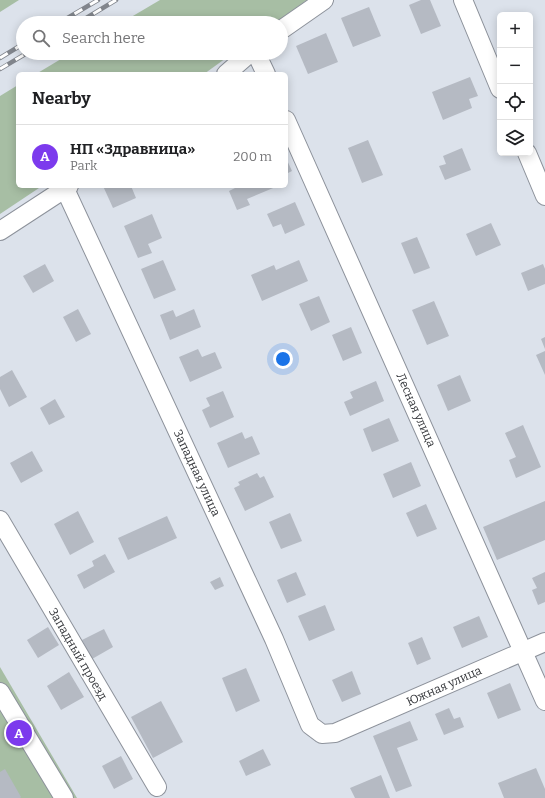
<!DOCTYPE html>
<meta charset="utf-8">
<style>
body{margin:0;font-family:Bitter,serif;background:#f2f2f2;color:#202124}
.controls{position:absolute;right:12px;top:12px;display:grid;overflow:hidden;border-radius:6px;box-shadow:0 2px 10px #0003}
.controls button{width:36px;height:36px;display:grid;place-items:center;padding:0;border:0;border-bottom:1px solid #e0e0e0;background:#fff;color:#202124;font:20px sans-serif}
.you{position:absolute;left:283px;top:359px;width:14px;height:14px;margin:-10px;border:3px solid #fff;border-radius:50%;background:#1a73e8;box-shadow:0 0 0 6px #1a73e833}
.badge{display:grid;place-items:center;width:26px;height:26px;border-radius:50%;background:#7c3aed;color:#fff;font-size:13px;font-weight:700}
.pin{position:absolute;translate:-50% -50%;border:2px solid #fff;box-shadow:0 1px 4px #0006}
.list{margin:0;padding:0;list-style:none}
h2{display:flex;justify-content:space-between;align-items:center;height:52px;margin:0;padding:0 16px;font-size:17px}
h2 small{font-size:13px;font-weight:400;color:#757577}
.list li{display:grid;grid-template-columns:26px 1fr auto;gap:12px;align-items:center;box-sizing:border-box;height:64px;padding:0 16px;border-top:1px solid #e0e0e0}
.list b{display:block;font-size:15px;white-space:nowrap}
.list p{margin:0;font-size:13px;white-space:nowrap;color:#757577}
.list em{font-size:13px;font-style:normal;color:#757577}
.icon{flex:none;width:22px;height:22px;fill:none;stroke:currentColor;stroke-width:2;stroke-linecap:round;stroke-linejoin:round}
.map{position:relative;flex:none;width:545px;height:798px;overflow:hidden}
.search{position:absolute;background:#fff;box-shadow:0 2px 10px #0003;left:16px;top:16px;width:272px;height:44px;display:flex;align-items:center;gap:10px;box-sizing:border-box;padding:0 14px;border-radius:22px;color:#757577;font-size:15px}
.panel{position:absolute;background:#fff;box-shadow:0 2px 10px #0003;left:16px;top:72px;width:272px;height:116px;border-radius:6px}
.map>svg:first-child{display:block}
.green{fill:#a7bea4}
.building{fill:#b5bac3}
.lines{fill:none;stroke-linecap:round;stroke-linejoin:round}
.street-casing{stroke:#8d929b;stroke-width:20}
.street{stroke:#fff;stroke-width:18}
.rail-casing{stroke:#81858c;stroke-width:4.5}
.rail{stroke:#fff;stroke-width:3;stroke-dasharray:9;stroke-linecap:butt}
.labels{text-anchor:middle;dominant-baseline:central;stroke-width:3;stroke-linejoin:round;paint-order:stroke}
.street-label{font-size:12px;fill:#35373b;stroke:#fff}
</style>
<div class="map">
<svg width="545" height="798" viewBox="0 0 545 798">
<rect width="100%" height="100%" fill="#dce2eb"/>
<g class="green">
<polygon points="0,0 19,0 0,12"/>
<polygon points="160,0 307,0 275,23 121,23"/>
<polygon points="71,53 233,53 204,74 36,74"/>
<polygon points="18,85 18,186 42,186 0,214 0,96"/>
<polygon points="0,667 77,798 0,798"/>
</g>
<g class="building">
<polygon points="421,0 430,0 441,26 421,34 409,5"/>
<polygon points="369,7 381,36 353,47 341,18"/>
<polygon points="326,33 338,62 308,74 296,46"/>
<polygon points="470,77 478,96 469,99 472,108 443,120 432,92"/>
<polygon points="368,140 383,175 362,183 348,148"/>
<polygon points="462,148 471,170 445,180 439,166 446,164 443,156"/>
<polygon points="286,158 292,171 286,174"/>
<polygon points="103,186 131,186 136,198 113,208"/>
<polygon points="239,186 278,186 247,199 250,205 237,210 229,191"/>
<polygon points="295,202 305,225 285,234 281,224 273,227 267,214"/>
<polygon points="152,214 162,238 148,244 152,253 138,258 124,226"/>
<polygon points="491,223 501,245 476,256 466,234"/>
<polygon points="417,237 430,268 414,274 401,243"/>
<polygon points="163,260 176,290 154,299 141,269"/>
<polygon points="299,260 308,281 262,301 251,275 274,265 276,270"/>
<polygon points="45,264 54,281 33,293 23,276"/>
<polygon points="543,264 545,269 545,284 528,291 521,273"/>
<polygon points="319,296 330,322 311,331 299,304"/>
<polygon points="434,301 449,336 427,345 412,310"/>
<polygon points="78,309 91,334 76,342 63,317"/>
<polygon points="194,309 201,327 170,340 160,315 173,310 176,317"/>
<polygon points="351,327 362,353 343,361 332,335"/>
<polygon points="545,337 545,349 541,339"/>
<polygon points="198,349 202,357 215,352 222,368 190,382 179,357"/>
<polygon points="545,351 545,375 536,355"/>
<polygon points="12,370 27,397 9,407 0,389 0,377"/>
<polygon points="460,375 471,401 448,411 437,385"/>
<polygon points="376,381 384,401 350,416 344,402 353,398 350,392"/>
<polygon points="223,391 234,417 210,428 202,410 210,406 206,398"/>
<polygon points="55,399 65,417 49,425 40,408"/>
<polygon points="389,418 399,441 372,452 363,429"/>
<polygon points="523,425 541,467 516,478 509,460 516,457 505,433"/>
<polygon points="242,432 245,439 252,436 260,454 228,468 217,443"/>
<polygon points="32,451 43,471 21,483 10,463"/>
<polygon points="411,462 421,486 393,498 383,474"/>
<polygon points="257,473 260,478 264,476 274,497 245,511 234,488 240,485 238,482"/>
<polygon points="545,501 545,540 497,560 483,527"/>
<polygon points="426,504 437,529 417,537 406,513"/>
<polygon points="78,511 94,542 70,555 54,524"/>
<polygon points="290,513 302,541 281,549 269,522"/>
<polygon points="167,516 177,538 128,560 118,538"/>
<polygon points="105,554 115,572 84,589 77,575 94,566 92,561"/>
<polygon points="296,572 306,595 287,603 277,580"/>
<polygon points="545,572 545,602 538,605 532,590 537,588 532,578"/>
<polygon points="220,577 224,586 215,590 210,582"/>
<polygon points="325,605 335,630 309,641 298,616"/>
<polygon points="479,616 488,637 462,648 453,627"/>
<polygon points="48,627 59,645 38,658 27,640"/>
<polygon points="104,629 113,647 92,659 82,640"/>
<polygon points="422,637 431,659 417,665 408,643"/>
<polygon points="246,668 260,701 236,712 222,678"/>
<polygon points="352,671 361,694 342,702 332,680"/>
<polygon points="69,672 84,697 61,710 47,686"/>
<polygon points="510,683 521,710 498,719 487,693"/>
<polygon points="161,701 183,742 153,758 131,717"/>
<polygon points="449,708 454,719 460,717 464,727 444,735 435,714"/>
<polygon points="410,721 418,740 397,748 412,786 396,792 373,736"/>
<polygon points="263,749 271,765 246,776 239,761"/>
<polygon points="121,756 133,779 114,789 102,766"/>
<polygon points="536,768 545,789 545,798 504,798 498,783"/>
<polygon points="5,769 21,797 20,798 0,798 0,772"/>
<polygon points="381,775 390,798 355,798 350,788"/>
</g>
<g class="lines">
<defs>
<g id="street">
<polyline points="463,0 500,89"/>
<polyline points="281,30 324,0"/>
<polyline points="256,53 266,74"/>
<polyline points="226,74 250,53"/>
<polyline points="286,120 545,701"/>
<polyline points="527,153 545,196"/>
<polyline points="65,189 274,639 310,725 322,734 335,733 545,642"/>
<polyline points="0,231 69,186"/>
<polyline points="0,520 157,787"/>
<polyline points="0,692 64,798"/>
</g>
</defs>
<use href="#street" class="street-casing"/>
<use href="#street" class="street"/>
<defs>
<g id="rail">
<polyline points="59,23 98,0"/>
<polyline points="78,23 116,0"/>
<polyline points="0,58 23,44"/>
<polyline points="0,69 27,53"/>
</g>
</defs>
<use href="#rail" class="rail-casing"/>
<use href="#rail" class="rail"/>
</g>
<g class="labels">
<g class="street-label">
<text transform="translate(416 410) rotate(66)">Лесная улица</text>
<text transform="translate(197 473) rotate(65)">Западная улица</text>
<text transform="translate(78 654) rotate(60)">Западный проезд</text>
<text transform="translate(444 686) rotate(-24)">Южная улица</text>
</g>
</g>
</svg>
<div class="controls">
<button>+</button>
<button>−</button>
<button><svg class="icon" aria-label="locate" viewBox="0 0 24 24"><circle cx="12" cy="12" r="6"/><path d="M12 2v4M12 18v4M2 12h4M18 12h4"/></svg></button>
<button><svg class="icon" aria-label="layers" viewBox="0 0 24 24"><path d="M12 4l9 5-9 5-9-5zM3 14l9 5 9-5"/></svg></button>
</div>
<div class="you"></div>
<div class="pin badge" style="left:19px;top:733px">A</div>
<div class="search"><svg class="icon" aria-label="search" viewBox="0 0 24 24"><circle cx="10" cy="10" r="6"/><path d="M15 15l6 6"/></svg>Search here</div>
<section class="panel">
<h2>Nearby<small></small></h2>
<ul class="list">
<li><span class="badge">A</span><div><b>НП «Здравница»</b><p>Park</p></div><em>200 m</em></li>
</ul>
</section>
</div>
